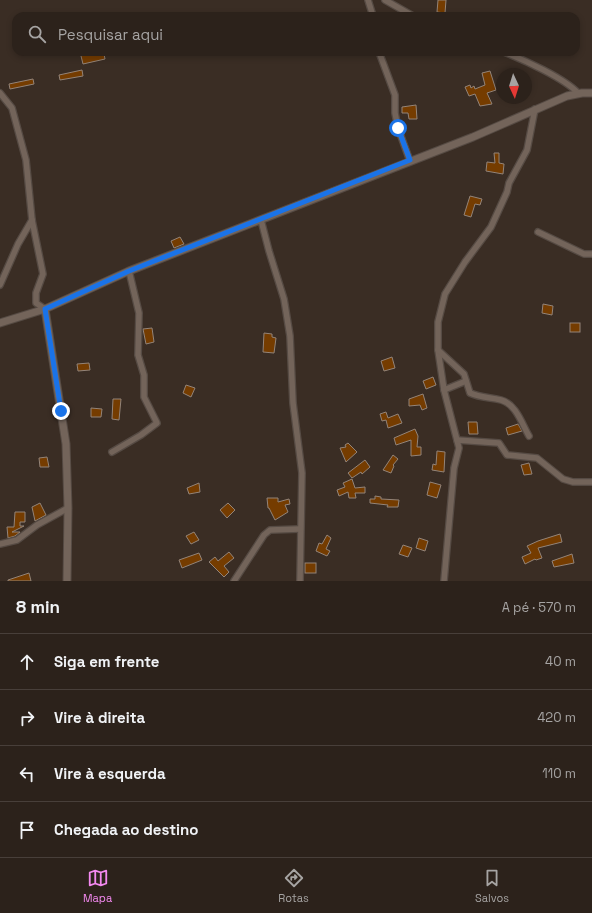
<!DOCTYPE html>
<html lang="pt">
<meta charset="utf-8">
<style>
body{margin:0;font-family:"Space Grotesk",sans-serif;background:#342a24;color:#f1f3f6}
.compass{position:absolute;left:496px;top:68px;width:36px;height:36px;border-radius:50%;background:#2c221b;box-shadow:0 2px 6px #0003;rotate:176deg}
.stop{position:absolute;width:12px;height:12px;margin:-9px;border:3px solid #1a73e8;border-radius:50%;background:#fff}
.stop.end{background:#1a73e8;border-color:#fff;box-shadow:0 1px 4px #0008}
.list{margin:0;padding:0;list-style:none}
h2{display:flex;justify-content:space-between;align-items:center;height:52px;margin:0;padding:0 16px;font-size:17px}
h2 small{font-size:13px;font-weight:400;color:#a6a4a3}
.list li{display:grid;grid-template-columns:26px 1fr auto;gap:12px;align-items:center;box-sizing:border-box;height:56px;padding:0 16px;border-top:1px solid #483f3a}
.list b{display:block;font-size:15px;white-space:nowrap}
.list em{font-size:13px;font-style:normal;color:#a6a4a3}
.icon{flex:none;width:22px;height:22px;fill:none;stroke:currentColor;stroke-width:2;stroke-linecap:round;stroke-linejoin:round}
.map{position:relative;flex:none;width:592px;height:581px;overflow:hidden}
.search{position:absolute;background:#2c221b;box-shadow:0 2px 6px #0003;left:12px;right:12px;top:12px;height:44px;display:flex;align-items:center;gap:10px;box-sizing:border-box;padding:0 14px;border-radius:12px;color:#a6a4a3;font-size:15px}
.sheet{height:276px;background:#2c221b}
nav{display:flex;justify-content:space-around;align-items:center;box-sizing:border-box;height:56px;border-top:1px solid #483f3a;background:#2c221b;font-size:11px;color:#a6a4a3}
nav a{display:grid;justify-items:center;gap:2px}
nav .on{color:#f489f0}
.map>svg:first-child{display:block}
.building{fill:#753c00;stroke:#938479}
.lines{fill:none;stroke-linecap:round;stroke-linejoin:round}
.minor-casing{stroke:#564b44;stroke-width:8}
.tertiary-casing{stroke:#564b44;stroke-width:9}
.minor{stroke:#73645a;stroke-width:5.5}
.tertiary{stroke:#73645a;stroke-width:7}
.route{stroke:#1a73e8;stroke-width:5}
</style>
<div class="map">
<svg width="592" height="581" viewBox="0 0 592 581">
<rect width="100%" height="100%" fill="#3a2d24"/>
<g class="building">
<polygon points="438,0 446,0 445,13 437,12"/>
<polygon points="80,52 98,52 98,55 104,54 105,59 83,64"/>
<polygon points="82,70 83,76 60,80 59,75"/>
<polygon points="490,71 496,90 487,93 492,104 480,106 475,94 469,96 465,87 470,85 471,88 474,86 475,89 485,85 482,73"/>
<polygon points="33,79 34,84 10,89 9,84"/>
<polygon points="416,105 417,119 409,119 408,113 402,113 402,107"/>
<polygon points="494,153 499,153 499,163 504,164 503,174 486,171 487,162 495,163"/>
<polygon points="470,196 482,199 480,205 475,204 471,217 464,215"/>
<polygon points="180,237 184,244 174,248 171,241"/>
<polygon points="543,304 553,306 552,315 542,313"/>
<rect x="570" y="323" width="10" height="9"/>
<polygon points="152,328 154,342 146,344 143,329"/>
<polygon points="264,333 272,334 272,337 276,338 274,353 263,352"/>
<polygon points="392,357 395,368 384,371 381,361"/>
<polygon points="89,363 90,370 78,371 77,364"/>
<polygon points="433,377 436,385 426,389 423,381"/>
<polygon points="186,385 195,388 191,397 183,393"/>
<polygon points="423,394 427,408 422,410 420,405 409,406 409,399"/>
<polygon points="113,399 121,399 119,420 112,419"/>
<polygon points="91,408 102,409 101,417 91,417"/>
<polygon points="386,412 388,418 398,414 402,423 388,428 386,420 382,421 380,414"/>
<polygon points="468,422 477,422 478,434 469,434"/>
<polygon points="518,424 522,431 508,435 506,428"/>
<polygon points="415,429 418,436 417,447 421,447 421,455 411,456 411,440 396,445 394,438"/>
<polygon points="348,443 357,452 346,462 340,448 346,447 345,445"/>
<polygon points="437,451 445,452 444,472 432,470 433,464 436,465"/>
<polygon points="393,455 398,459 393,465 394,466 391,473 383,470"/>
<polygon points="47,457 49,467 40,467 39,458"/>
<polygon points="365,460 370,467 362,474 361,472 352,478 348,473"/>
<polygon points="529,463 532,474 524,475 521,465"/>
<polygon points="352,479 355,488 365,487 365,493 355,493 356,498 349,498 348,492 339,496 337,490 345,487 343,483"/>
<polygon points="430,482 441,485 437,498 427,495"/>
<polygon points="199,483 200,492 189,494 187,488"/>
<polygon points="375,496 381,497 381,499 399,500 398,507 387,507 388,505 370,503 370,499 375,499"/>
<polygon points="267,498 278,498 278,502 289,499 290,504 285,505 288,512 275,520 269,508 268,508"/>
<polygon points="40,503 46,515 35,521 32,507"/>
<polygon points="228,503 235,510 227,518 220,510"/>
<polygon points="15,512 25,512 25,522 20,522 20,526 24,526 12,532 20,532 15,536 8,538 7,527 14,527"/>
<polygon points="194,532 199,540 191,544 186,536"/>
<polygon points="560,534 562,542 538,548 542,558 536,560 535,559 525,564 522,557 531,553 527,546 538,541"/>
<polygon points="327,535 331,538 326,549 330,551 327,556 316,551 319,543 322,544"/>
<polygon points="419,538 428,541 425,551 416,548"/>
<polygon points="403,545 412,548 408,557 399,554"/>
<polygon points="229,552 234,558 224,566 229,572 224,577 209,562 215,557 218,561"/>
<polygon points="199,553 202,560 182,568 179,560"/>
<polygon points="572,554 574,563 554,567 552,561"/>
<rect x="305" y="563" width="11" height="10"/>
<polygon points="29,573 31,581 8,581 8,580"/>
</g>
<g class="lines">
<defs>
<g id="minor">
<polyline points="368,0 373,16"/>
<polyline points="385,0 413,16"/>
<polyline points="379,52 395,95 395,113 398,128 410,161"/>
<path d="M 504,52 C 524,60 564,78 578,93"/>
<polyline points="0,93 12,108 26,160 32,220 43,274 36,293 36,303 45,309"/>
<polyline points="261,220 269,251 284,299 290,336 293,403 302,473 300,581"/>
<polyline points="538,232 584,254 592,254"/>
<polyline points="0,285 18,244 32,220"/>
<polyline points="438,350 444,390 459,448 454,468 444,581"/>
<polyline points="444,390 466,381"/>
<path d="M 529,436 C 522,424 516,404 501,400 C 490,397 481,398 470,393 L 464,374 L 438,350 L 438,322 L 445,294 L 465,262 L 491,227 L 507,192 L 509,183 L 527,150 L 535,109"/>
<polyline points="457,440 499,443 507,455 537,458 563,479 573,482 592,482"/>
<polyline points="112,452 141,435 157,423 144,397 144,375 138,355 139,313 129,271"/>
<polyline points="0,544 17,540 37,525 68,508"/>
<polyline points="234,581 264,535 270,530 300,529"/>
</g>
<g id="tertiary">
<polyline points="45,309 66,444 68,508 67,581"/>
<polyline points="0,323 45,309 129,271 473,137 567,96 582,93 592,93"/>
</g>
</defs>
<use href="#minor" class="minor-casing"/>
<use href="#tertiary" class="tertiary-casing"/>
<use href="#minor" class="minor"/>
<use href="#tertiary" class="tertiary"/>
</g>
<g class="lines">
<polyline class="route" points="61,411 45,309 129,271 410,160 398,128"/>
</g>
</svg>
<svg class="compass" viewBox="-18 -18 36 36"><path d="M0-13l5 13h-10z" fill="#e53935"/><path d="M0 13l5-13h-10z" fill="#a6a4a3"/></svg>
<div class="stop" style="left:398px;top:128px"></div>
<div class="stop end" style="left:61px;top:411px"></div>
<div class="search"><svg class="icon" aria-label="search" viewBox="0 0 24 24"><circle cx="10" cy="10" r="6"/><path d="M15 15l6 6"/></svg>Pesquisar aqui</div>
</div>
<section class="sheet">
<h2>8 min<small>A pé · 570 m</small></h2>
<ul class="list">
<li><svg class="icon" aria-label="ahead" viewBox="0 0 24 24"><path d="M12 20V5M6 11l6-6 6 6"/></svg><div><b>Siga em frente</b></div><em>40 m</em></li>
<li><svg class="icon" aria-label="right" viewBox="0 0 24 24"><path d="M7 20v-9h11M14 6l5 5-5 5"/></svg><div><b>Vire à direita</b></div><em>420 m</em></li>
<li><svg class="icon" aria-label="left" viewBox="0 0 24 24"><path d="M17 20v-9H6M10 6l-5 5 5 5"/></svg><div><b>Vire à esquerda</b></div><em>110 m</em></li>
<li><svg class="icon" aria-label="arrive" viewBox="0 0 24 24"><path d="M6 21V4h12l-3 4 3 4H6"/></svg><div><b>Chegada ao destino</b></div></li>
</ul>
</section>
<nav>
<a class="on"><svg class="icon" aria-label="map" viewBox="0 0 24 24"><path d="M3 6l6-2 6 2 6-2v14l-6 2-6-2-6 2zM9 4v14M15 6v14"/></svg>Mapa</a>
<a><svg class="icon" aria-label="directions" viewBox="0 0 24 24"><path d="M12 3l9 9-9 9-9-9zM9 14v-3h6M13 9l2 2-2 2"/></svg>Rotas</a>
<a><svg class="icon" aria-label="saved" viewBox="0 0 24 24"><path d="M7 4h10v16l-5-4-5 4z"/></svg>Salvos</a>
</nav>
